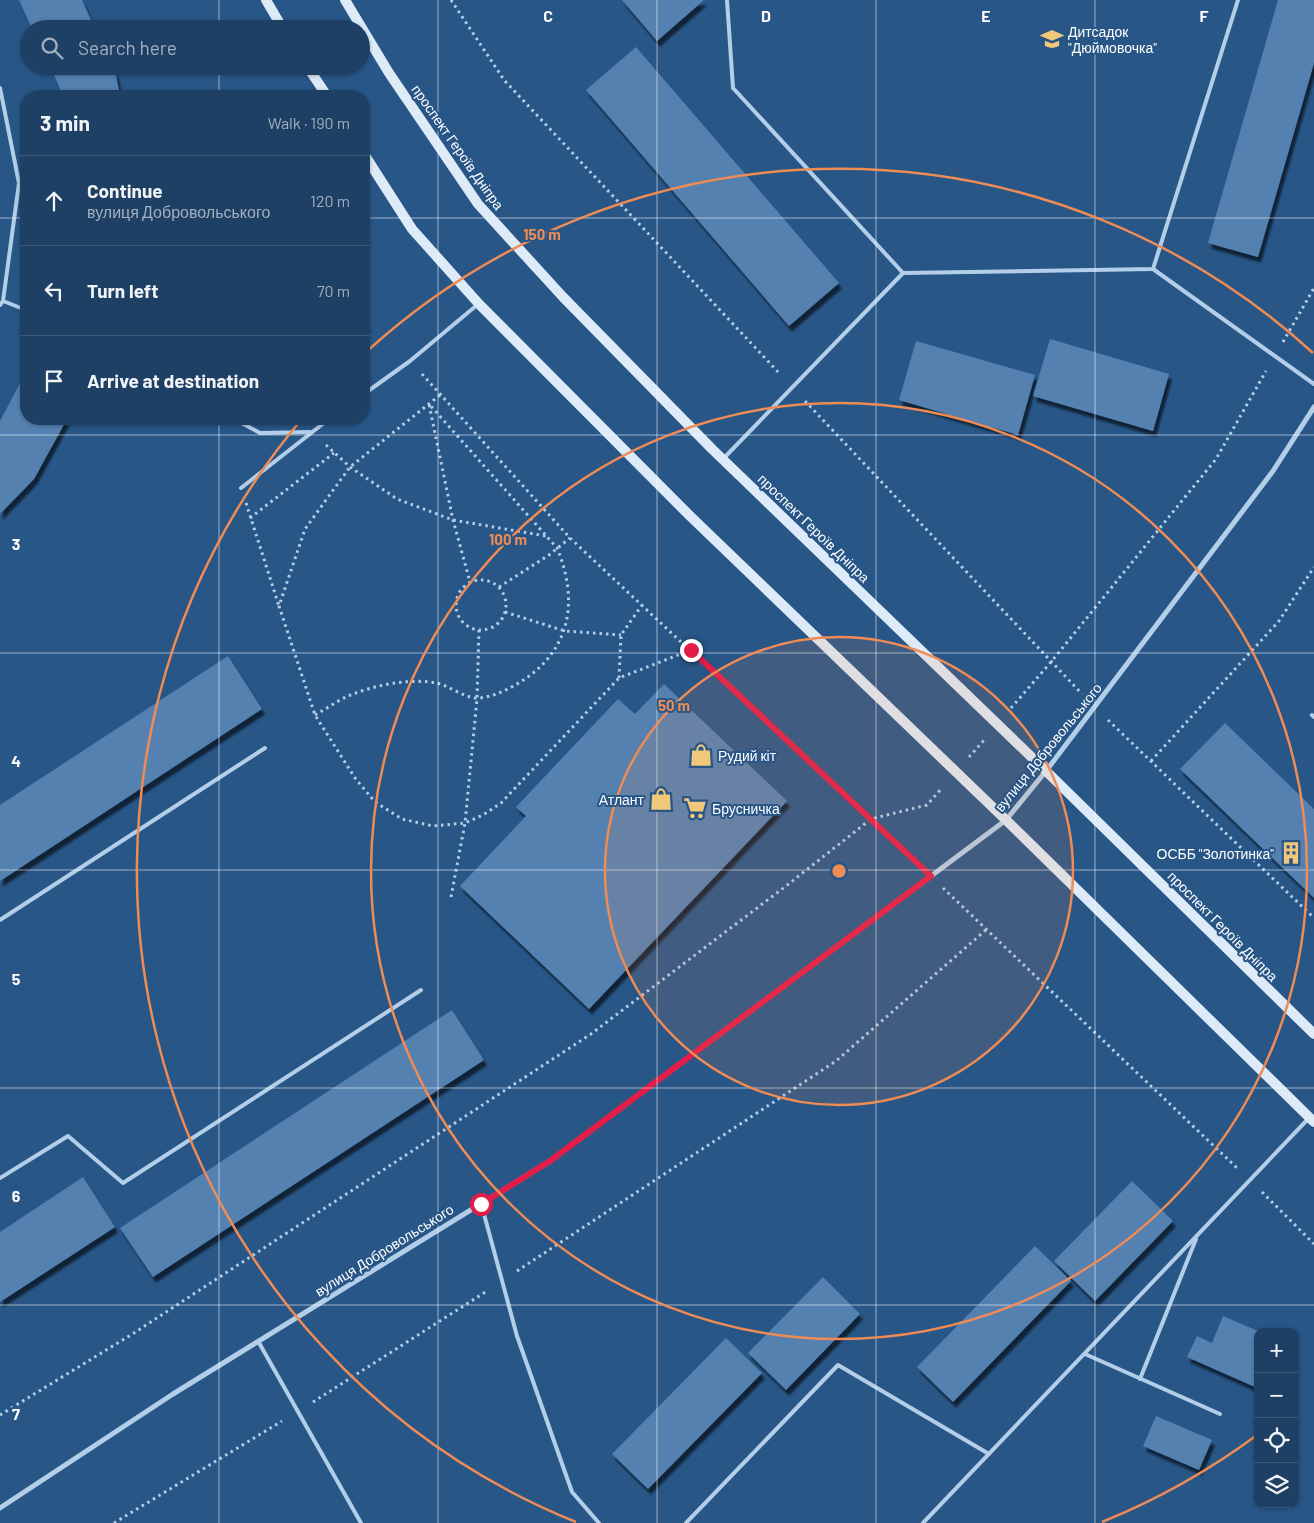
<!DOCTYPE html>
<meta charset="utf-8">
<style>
body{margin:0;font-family:Barlow,sans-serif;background:#2b4b6e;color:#f1f3f6}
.controls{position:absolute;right:15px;bottom:15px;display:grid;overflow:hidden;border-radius:10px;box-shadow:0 1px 4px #0004}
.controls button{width:45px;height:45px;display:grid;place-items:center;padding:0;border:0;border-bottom:1px solid #3c5979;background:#1e4065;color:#f1f3f6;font:25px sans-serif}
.stop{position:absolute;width:15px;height:15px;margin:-11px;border:4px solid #e11d48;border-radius:50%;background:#fff}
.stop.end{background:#e11d48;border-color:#fff;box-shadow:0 1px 5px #0008}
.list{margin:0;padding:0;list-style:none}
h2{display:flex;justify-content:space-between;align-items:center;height:65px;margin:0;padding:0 20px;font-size:21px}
h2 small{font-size:16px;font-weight:400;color:#a1afbf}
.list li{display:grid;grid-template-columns:32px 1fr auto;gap:15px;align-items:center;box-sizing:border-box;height:90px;padding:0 20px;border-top:1px solid #3c5979}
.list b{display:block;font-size:19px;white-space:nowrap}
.list p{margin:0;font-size:16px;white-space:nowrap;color:#a1afbf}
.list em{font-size:16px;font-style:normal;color:#a1afbf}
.icon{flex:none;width:28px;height:28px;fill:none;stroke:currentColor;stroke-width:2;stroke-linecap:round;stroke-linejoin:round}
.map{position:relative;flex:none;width:1314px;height:1523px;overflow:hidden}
.search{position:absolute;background:#1e4065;box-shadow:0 1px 4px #0004;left:20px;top:20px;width:350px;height:55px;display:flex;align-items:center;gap:12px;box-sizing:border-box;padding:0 18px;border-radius:28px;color:#a1afbf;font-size:19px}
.panel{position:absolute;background:#1e4065;box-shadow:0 1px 4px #0004;left:20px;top:90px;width:350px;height:335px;border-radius:20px}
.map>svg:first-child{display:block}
.building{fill:#5481b0;filter:url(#shadow)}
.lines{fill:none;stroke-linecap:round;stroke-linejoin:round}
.path{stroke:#b3cee8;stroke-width:3;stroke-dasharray:2.5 4;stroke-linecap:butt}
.lane{stroke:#b3cee8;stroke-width:4}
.street{stroke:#b3cee8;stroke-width:5}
.secondary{stroke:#ddeaf7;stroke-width:10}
.route{stroke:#e11d48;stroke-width:6}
.grid{fill:none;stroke:#fff;stroke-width:1;stroke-opacity:0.55}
.ring{fill:none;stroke:#ef8b55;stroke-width:2.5}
.labels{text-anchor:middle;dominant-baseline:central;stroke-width:4;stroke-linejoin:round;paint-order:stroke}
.poi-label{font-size:14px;fill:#fff;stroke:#285687;text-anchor:start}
.street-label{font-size:14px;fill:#fff;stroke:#285687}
.grid-label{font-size:16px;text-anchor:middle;font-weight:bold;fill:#fff;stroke:#285687;stroke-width:4;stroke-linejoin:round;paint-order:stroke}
.centre{fill:#ef8b55;stroke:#285687;stroke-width:2.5}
.ring-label{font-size:15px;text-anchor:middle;font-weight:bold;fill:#ef8b55;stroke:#285687;stroke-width:4;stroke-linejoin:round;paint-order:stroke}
</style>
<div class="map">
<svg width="1314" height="1523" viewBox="0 0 1314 1523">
<defs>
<filter id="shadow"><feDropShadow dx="3" dy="5.5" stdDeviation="1" flood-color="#0009"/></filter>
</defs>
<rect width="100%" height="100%" fill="#285687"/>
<g class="building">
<polygon points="19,0 82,0 95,29 32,29"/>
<polygon points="622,0 704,0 657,41"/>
<polygon points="1278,0 1314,0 1314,63 1258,257 1208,243"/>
<polygon points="636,47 839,283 789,326 586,90"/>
<polygon points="50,66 112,66 116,75 120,96 63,96"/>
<polygon points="1050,339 1169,374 1153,431 1033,396"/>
<polygon points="916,341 1035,375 1018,435 899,400"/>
<polygon points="26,372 26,419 67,419 34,479 0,514 0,421"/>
<polygon points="228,656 262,709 0,881 0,805"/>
<polygon points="664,684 787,801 589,1009 460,886 526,816 516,807 618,699 635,714"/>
<polygon points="1225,723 1314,809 1314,898 1180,769"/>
<polygon points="452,1010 484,1060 153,1277 120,1228"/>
<polygon points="83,1177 115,1227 0,1302 0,1232"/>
<polygon points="1132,1181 1173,1221 1095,1301 1054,1261"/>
<polygon points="1035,1246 1071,1281 953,1402 917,1367"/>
<polygon points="823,1277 860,1314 786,1390 748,1353"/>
<polygon points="1223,1316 1258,1331 1258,1381 1255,1387 1187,1357 1197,1336 1212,1343"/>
<polygon points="726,1338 762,1373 648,1489 612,1454"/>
<polygon points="1156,1416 1212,1440 1199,1470 1143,1446"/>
</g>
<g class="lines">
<g class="path">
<polyline points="451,0 504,80 780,374"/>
<polyline points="1283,342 1314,288"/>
<polyline points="422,374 570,538 917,863"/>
<polyline points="440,395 350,467 305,529 279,606 315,715 355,778 375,802 402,819 433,826 465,823 483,815 501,803 619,678 691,650"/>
<polyline points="805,401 1082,694"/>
<polyline points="326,445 350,467 397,499 453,520 546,536"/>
<polyline points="246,503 279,606"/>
<polyline points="250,518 334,453"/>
<circle cx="481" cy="605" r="25"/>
<polyline points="499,587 549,555 570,538"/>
<polyline points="505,612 565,631 621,635"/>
<polyline points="619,678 621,635 642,605"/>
<polyline points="1011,708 1051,662 1216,459 1266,371"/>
<path d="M 315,715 C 326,709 337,701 348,696 C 375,685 408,678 437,683 C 449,686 468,700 480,698 C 496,696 511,688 525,679 C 572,647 578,598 557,548 L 429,404 L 453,520 L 470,582"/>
<polyline points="1108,720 1314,918"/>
<polyline points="969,757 985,739"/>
<polyline points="1151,761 1279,621 1314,567"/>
<polyline points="943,888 1237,1168"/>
<polyline points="451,897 465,823 477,699 479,630"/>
<polyline points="1262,1192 1314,1244"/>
<polyline points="517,1271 836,1061 987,929"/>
<polyline points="313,1402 487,1291"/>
<polyline points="0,1415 134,1333 591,1034 786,886 871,819 927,805 942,788"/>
<polyline points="114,1523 282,1421"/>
</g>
<g class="lane">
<polyline points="727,0 733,88 903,273 1153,269 1238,0"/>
<polyline points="0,88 19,183 3,301"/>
<polyline points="1153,269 1314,384"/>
<polyline points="0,305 3,301 26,310"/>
<polyline points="364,394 410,361 477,305"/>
<polyline points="234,419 260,433 310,432"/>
<polyline points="724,458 903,273"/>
<polyline points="241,488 329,419"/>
<polyline points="1312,715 1314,717"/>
<polyline points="0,920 265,748"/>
<polyline points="0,1178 68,1136 123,1183 421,990"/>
<polyline points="481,1203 517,1336 572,1492 599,1523"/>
<polyline points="258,1341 361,1523"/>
<polyline points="1085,1354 1220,1414"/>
<polyline points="1140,1379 1196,1239"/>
<polyline points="686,1523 838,1365 989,1454"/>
<polyline points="923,1523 1308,1119"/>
</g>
<polyline class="street" points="0,1508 173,1394 550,1161 1006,820 1046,771 1273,471 1314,407"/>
<g class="secondary">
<polyline points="266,0 283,29"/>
<polyline points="345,0 389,73 478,204 563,297 712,449 1046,771 1314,1034"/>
<polyline points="307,66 327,96"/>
<polyline points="364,154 412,229 479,304 689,515 1006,820 1314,1122"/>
</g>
</g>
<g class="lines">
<polyline class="route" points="481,1204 550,1161 931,876 691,650"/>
</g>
<path class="grid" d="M 219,0 L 219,29M 438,0 L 438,1523M 657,0 L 657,1523M 876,0 L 876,1523M 1095,0 L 1095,1523M 219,66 L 219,96M 0,218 L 26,218M 364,218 L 1314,218M 219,419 L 219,1523M 0,435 L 1314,435M 0,653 L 1314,653M 0,870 L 1314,870M 0,1088 L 1314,1088M 0,1305 L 1314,1305"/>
<circle cx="839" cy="871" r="234" fill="#ef8b55" fill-opacity=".12"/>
<g class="ring">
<circle cx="839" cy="871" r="234"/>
<circle cx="839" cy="871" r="468"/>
<path d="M1257 1435A702 702 0 0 1 1102 1522M576 1522A702 702 0 0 1 301 420M365 353A702 702 0 0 1 1313 353"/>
</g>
<defs>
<symbol id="school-bare" viewBox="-9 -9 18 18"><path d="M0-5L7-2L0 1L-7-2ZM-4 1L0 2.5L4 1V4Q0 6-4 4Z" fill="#f0c879" stroke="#285687" stroke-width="2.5" paint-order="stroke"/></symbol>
<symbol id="shop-bare" viewBox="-9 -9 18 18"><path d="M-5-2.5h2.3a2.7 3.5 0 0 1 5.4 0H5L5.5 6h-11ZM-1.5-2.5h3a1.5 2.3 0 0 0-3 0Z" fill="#f0c879" stroke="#285687" stroke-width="2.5" paint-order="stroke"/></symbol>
<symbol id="supermarket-bare" viewBox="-9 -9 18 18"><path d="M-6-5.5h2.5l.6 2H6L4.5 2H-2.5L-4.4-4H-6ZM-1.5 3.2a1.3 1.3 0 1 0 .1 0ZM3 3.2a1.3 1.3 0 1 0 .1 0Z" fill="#f0c879" stroke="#285687" stroke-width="2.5" paint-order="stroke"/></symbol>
<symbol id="building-bare" viewBox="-9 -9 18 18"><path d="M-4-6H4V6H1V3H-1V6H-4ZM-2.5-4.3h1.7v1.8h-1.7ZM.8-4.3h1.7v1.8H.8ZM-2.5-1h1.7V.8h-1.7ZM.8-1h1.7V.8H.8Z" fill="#f0c879" stroke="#285687" stroke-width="2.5" paint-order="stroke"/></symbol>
</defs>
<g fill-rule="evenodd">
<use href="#school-bare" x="1036" y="23" width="32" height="32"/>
<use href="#shop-bare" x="685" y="739" width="32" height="32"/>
<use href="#shop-bare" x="645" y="783" width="32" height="32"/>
<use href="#supermarket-bare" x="679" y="792" width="32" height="32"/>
<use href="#building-bare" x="1275" y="837" width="32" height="32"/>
</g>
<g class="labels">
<g class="poi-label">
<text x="1068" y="31">Дитсадок<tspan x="1068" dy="16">"Дюймовочка"</tspan></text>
<text x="718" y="755">Рудий кіт</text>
<text x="644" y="799" text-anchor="end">Атлант</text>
<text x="712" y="808">Брусничка</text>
<text x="1274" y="853" text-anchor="end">ОСББ "Золотинка"</text>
</g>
<g class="street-label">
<text transform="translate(458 147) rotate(55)">проспект Героїв Дніпра</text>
<text transform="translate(814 528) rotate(44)">проспект Героїв Дніпра</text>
<text transform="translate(1048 747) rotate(-51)">вулиця Добровольського</text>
<text transform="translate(1223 926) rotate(45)">проспект Героїв Дніпра</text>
<text transform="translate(384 1250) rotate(-32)">вулиця Добровольського</text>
</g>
</g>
<g class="grid-label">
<text x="548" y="22">C</text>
<text x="766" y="22">D</text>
<text x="986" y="22">E</text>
<text x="1204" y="22">F</text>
<text x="16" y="550">3</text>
<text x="16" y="767">4</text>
<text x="16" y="985">5</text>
<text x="16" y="1202">6</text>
<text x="16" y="1420">7</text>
</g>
<circle cx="839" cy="871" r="8" class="centre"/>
<g class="ring-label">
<text x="542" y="240">150 m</text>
<text x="508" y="545">100 m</text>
<text x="674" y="711">50 m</text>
</g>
</svg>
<div class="controls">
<button>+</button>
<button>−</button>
<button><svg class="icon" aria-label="locate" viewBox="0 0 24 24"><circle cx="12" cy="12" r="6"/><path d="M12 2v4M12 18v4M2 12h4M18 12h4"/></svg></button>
<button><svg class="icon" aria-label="layers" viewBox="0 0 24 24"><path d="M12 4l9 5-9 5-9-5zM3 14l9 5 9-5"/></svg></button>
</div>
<div class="stop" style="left:481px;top:1204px"></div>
<div class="stop end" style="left:691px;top:650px"></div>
<div class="search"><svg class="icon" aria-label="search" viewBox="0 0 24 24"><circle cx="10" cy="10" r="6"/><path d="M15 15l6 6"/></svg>Search here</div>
<section class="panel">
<h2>3 min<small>Walk · 190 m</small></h2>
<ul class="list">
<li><svg class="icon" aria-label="ahead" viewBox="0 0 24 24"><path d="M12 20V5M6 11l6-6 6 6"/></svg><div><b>Continue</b><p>вулиця Добровольського</p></div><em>120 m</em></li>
<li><svg class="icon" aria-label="left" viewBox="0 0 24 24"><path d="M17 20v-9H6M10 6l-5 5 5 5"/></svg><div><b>Turn left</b></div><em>70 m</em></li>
<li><svg class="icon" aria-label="arrive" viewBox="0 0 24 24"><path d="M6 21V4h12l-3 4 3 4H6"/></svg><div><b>Arrive at destination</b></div></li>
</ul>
</section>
</div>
